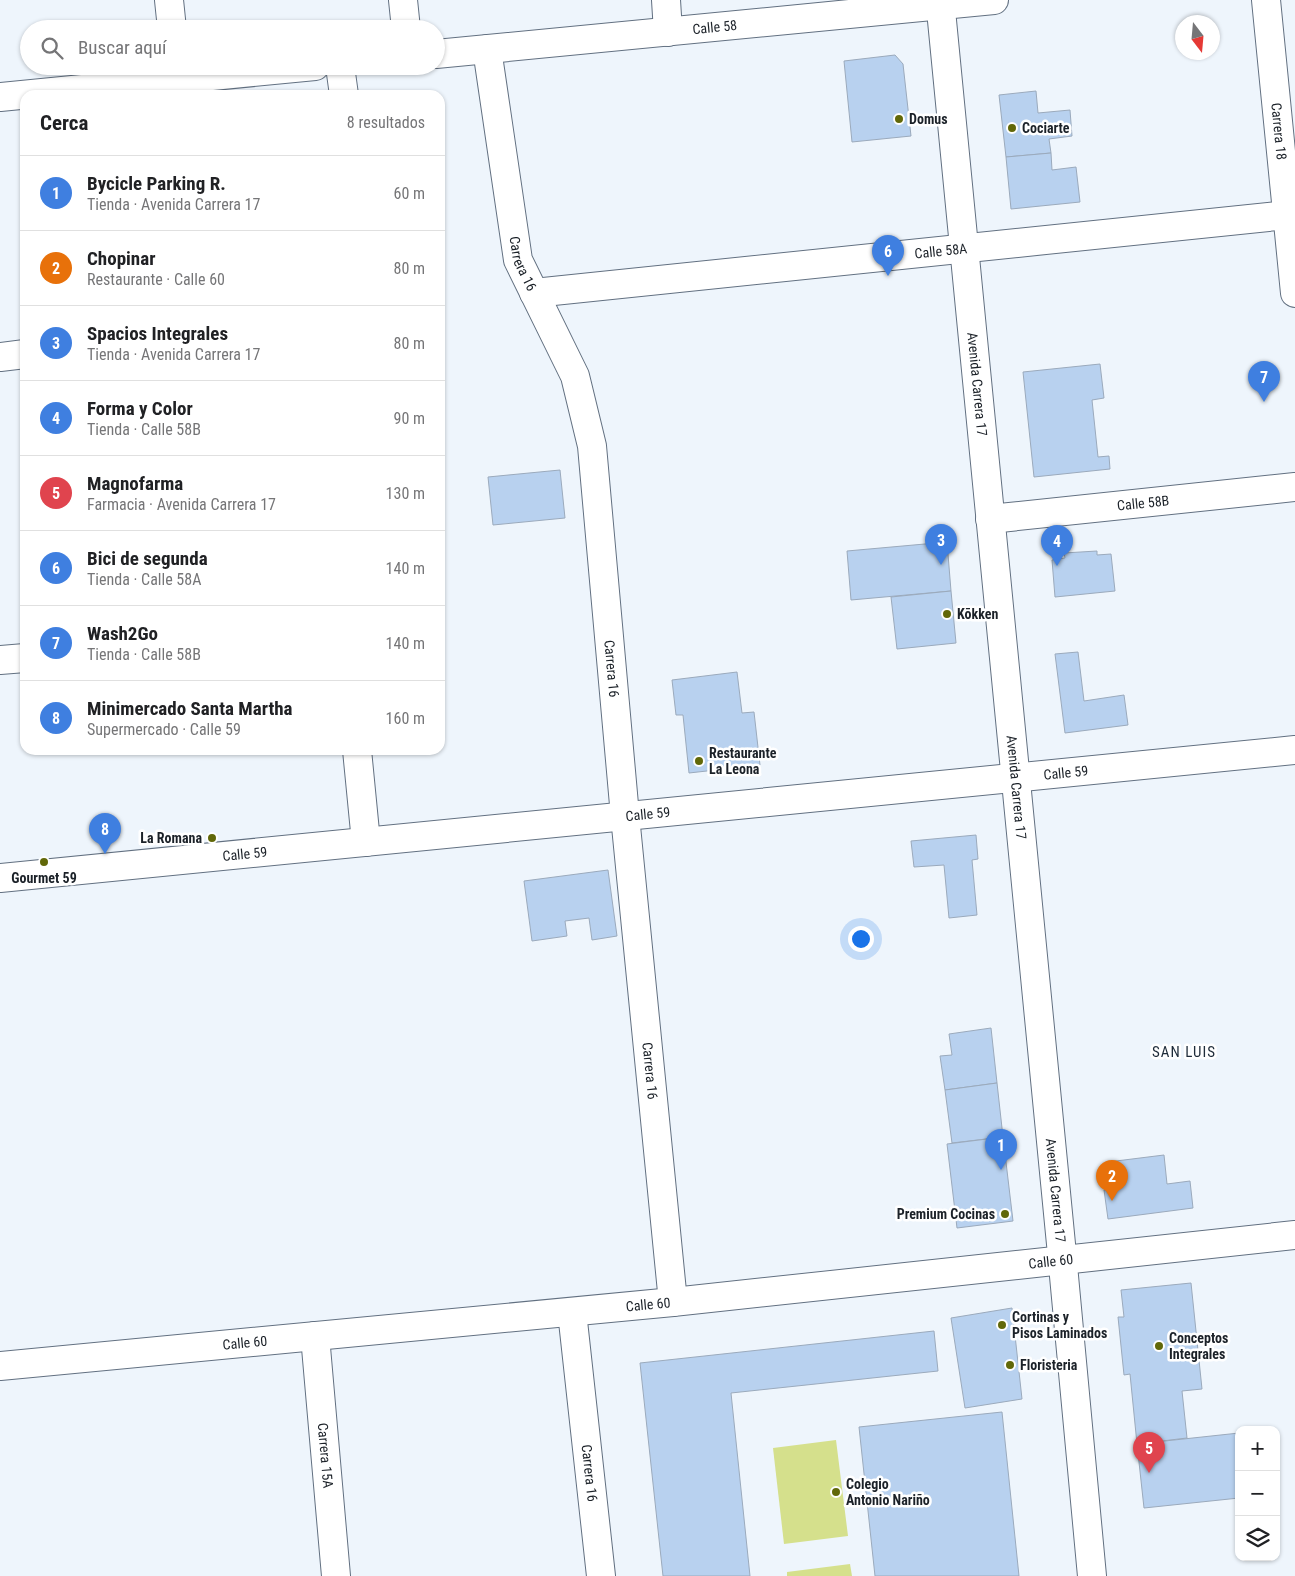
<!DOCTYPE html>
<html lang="es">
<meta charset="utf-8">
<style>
body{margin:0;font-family:"Roboto Condensed",sans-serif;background:#f6f6f6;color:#202124}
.controls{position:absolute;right:15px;bottom:15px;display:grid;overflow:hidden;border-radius:10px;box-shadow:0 1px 4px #0004}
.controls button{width:45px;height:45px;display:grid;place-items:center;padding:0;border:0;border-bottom:1px solid #e0e0e0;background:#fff;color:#202124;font:25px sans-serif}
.compass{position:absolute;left:1175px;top:15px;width:45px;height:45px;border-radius:50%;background:#fff;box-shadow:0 1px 4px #0004;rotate:164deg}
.you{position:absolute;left:860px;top:938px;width:18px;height:18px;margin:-12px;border:4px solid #fff;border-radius:50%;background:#1a73e8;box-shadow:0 0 0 8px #1a73e833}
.badge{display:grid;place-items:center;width:32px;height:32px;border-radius:50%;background:#d93025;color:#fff;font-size:16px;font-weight:700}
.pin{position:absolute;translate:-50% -41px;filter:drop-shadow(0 1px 2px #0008)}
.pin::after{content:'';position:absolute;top:26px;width:18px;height:15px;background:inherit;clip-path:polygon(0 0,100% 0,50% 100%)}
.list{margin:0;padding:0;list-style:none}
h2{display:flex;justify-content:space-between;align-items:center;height:65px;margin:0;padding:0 20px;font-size:21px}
h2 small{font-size:16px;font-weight:400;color:#757577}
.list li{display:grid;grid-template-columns:32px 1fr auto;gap:15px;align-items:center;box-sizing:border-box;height:75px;padding:0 20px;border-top:1px solid #e0e0e0}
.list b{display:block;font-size:19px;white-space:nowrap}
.list p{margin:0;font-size:16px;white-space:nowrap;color:#757577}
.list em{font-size:16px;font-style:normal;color:#757577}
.icon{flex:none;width:28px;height:28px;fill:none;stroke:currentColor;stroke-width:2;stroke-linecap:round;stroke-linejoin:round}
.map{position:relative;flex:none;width:1295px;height:1576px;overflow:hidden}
.search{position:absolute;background:#fff;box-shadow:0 1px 4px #0004;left:20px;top:20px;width:425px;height:55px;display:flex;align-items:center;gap:12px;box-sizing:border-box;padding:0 18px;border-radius:28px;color:#757577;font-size:19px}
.panel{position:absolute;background:#fff;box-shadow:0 1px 4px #0004;left:20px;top:90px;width:425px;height:665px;border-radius:15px}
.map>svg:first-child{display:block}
.green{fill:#d5e08c}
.building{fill:#b8d1ef;stroke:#9baabc}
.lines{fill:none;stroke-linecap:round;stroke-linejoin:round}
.street-casing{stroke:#627081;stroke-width:30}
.secondary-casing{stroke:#627081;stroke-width:30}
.street{stroke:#fff;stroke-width:28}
.secondary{stroke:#fff;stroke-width:28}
.poi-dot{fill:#616809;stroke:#fff;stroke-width:2}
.labels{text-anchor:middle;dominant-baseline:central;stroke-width:5;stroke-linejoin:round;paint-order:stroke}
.street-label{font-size:14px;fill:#1b2128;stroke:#fff}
.poi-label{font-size:14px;font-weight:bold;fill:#1b2128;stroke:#fff;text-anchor:start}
.neighbourhood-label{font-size:15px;letter-spacing:1px;fill:#1e2b39;stroke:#fff}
</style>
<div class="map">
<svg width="1295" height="1576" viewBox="0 0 1295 1576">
<rect width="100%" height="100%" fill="#eef5fc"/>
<g class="green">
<polygon points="836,1440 848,1536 784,1544 773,1448"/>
<polygon points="850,1564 852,1576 787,1576 787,1572"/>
</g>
<g class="building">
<polygon points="895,55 903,64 911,136 852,142 844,61"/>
<polygon points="1036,91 1038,113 1070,110 1072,136 1049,139 1051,153 1006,157 999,95"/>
<polygon points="1051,153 1052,170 1076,167 1080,202 1011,209 1006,157"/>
<polygon points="1100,364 1104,398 1092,400 1098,457 1109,456 1110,469 1034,477 1023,372"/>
<polygon points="560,470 565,518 493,525 488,477"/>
<polygon points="947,542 951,591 851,600 847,551"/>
<polygon points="1097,551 1097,555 1111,554 1115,591 1055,597 1052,560 1065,558 1064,553"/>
<polygon points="951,591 956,643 897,649 891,597"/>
<polygon points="1078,652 1084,701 1124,695 1128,725 1065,733 1055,654"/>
<polygon points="737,672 742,713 754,712 760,765 689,773 683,715 676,715 672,680"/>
<polygon points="976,835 978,859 972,860 977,915 949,918 944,865 914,867 911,841"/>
<polygon points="608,870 617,936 592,940 589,918 565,921 567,936 532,941 524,881"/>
<polygon points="991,1028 997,1083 945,1090 940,1056 952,1055 949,1034"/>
<polygon points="997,1083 1003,1137 952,1143 945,1090"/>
<polygon points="1003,1137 1013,1221 957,1228 947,1144"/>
<polygon points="1164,1155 1167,1184 1190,1181 1193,1208 1108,1219 1104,1190 1111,1189 1108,1162"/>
<polygon points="1191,1283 1202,1389 1182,1391 1187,1438 1137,1444 1130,1374 1124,1375 1118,1317 1124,1317 1121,1290"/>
<polygon points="1012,1308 1022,1399 965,1408 951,1318"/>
<polygon points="934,1331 938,1371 731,1393 750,1576 663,1576 640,1363"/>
<polygon points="1002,1412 1019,1576 875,1576 859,1427"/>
<polygon points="1239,1433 1239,1498 1144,1508 1137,1444"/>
</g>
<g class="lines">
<defs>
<g id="street">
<polyline points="169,0 172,29"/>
<polyline points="403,0 406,29"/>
<polyline points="666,0 668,32"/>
<path id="s1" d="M 487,49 L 518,260 L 575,376 L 592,446 L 625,816 L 673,1302"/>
<path id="s2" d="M 436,54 L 994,0"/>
<polyline points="340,66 344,95"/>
<polyline points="0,97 315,66"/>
<path id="s3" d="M 534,293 L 1287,215"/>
<polyline points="0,357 25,354"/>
<path id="s4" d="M 990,519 L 1295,487"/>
<polyline points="0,660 25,658"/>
<polyline points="357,750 366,842"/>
<path id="s5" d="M 0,878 L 1295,750"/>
<path id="s6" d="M 572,1312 L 601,1576"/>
<path id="s7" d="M 315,1336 L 336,1576"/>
</g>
<g id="secondary">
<path id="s8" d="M 940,0 L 1061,1244 L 1092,1576"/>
<path id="s9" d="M 1266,0 L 1295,293"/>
<path id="s10" d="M 0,1366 L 673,1302 L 1295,1235"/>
</g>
</defs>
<use href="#street" class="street-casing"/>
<use href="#secondary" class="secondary-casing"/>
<use href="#street" class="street"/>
<use href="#secondary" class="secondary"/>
</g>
<g class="poi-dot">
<circle cx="899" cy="119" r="5"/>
<circle cx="1012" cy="128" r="5"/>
<circle cx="947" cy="614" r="5"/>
<circle cx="699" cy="761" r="5"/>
<circle cx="212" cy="838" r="5"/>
<circle cx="44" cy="862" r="5"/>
<circle cx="1005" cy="1214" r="5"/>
<circle cx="1002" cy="1325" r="5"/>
<circle cx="1159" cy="1346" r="5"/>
<circle cx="1010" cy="1365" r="5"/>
<circle cx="836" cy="1492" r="5"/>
</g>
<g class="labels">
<g class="street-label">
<text stroke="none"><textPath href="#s2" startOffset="280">Calle 58</textPath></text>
<text stroke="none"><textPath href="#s9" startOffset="132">Carrera 18</textPath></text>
<text stroke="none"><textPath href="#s3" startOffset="409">Calle 58A</textPath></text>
<text stroke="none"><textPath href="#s1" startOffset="218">Carrera 16</textPath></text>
<text stroke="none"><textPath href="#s8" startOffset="386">Avenida Carrera 17</textPath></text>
<text stroke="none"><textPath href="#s4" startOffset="154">Calle 58B</textPath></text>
<text stroke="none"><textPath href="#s1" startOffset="638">Carrera 16</textPath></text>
<text stroke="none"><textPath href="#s5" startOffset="1071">Calle 59</textPath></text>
<text stroke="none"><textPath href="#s8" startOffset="791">Avenida Carrera 17</textPath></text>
<text stroke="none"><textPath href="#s5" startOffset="651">Calle 59</textPath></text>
<text stroke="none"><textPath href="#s5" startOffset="246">Calle 59</textPath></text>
<text stroke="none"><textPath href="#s1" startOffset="1042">Carrera 16</textPath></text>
<text stroke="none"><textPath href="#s8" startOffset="1196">Avenida Carrera 17</textPath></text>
<text stroke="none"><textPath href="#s10" startOffset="1056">Calle 60</textPath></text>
<text stroke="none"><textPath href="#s10" startOffset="651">Calle 60</textPath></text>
<text stroke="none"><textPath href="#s10" startOffset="246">Calle 60</textPath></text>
<text stroke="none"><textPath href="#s7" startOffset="120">Carrera 15A</textPath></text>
<text stroke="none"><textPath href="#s6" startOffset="162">Carrera 16</textPath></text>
</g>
<g class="poi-label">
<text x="909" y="119">Domus</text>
<text x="1022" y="128">Cociarte</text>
<text x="957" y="614">Kōkken</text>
<text x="709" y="753">Restaurante<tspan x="709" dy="16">La Leona</tspan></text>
<text x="202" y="838" text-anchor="end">La Romana</text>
<text x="44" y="878" text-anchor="middle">Gourmet 59</text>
<text x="995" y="1214" text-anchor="end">Premium Cocinas</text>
<text x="1012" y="1317">Cortinas y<tspan x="1012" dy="16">Pisos Laminados</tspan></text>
<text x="1169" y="1338">Conceptos<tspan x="1169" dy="16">Integrales</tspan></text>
<text x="1020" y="1365">Floristeria</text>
<text x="846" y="1484">Colegio<tspan x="846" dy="16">Antonio Nariño</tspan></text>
</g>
<g class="neighbourhood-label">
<text x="1184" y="1052">SAN LUIS</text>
</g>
</g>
</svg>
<div class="controls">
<button>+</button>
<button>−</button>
<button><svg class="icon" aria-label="layers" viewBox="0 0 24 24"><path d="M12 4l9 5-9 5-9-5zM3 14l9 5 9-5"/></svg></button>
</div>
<svg class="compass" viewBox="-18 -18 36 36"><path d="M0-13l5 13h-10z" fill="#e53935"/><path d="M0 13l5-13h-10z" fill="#757577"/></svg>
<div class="you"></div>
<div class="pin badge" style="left:1001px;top:1170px;background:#3f7fe0">1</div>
<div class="pin badge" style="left:1112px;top:1201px;background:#e8710a">2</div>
<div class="pin badge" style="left:941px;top:565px;background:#3f7fe0">3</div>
<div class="pin badge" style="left:1057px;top:566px;background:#3f7fe0">4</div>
<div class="pin badge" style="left:1149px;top:1473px;background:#e0444e">5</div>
<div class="pin badge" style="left:888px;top:276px;background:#3f7fe0">6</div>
<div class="pin badge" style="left:1264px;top:402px;background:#3f7fe0">7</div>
<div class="pin badge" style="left:105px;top:854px;background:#3f7fe0">8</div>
<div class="search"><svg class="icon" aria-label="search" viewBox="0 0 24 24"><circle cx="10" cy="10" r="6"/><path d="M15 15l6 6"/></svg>Buscar aquí</div>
<section class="panel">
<h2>Cerca<small>8 resultados</small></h2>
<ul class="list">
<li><span class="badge" style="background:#3f7fe0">1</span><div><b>Bycicle Parking R.</b><p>Tienda · Avenida Carrera 17</p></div><em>60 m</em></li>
<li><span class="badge" style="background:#e8710a">2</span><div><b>Chopinar</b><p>Restaurante · Calle 60</p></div><em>80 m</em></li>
<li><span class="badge" style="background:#3f7fe0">3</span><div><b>Spacios Integrales</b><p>Tienda · Avenida Carrera 17</p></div><em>80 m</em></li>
<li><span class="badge" style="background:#3f7fe0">4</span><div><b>Forma y Color</b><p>Tienda · Calle 58B</p></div><em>90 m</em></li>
<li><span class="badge" style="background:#e0444e">5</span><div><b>Magnofarma</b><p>Farmacia · Avenida Carrera 17</p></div><em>130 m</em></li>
<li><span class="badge" style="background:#3f7fe0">6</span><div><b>Bici de segunda</b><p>Tienda · Calle 58A</p></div><em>140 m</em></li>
<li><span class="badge" style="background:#3f7fe0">7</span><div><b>Wash2Go</b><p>Tienda · Calle 58B</p></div><em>140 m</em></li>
<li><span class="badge" style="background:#3f7fe0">8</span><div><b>Minimercado Santa Martha</b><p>Supermercado · Calle 59</p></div><em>160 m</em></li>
</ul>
</section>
</div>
